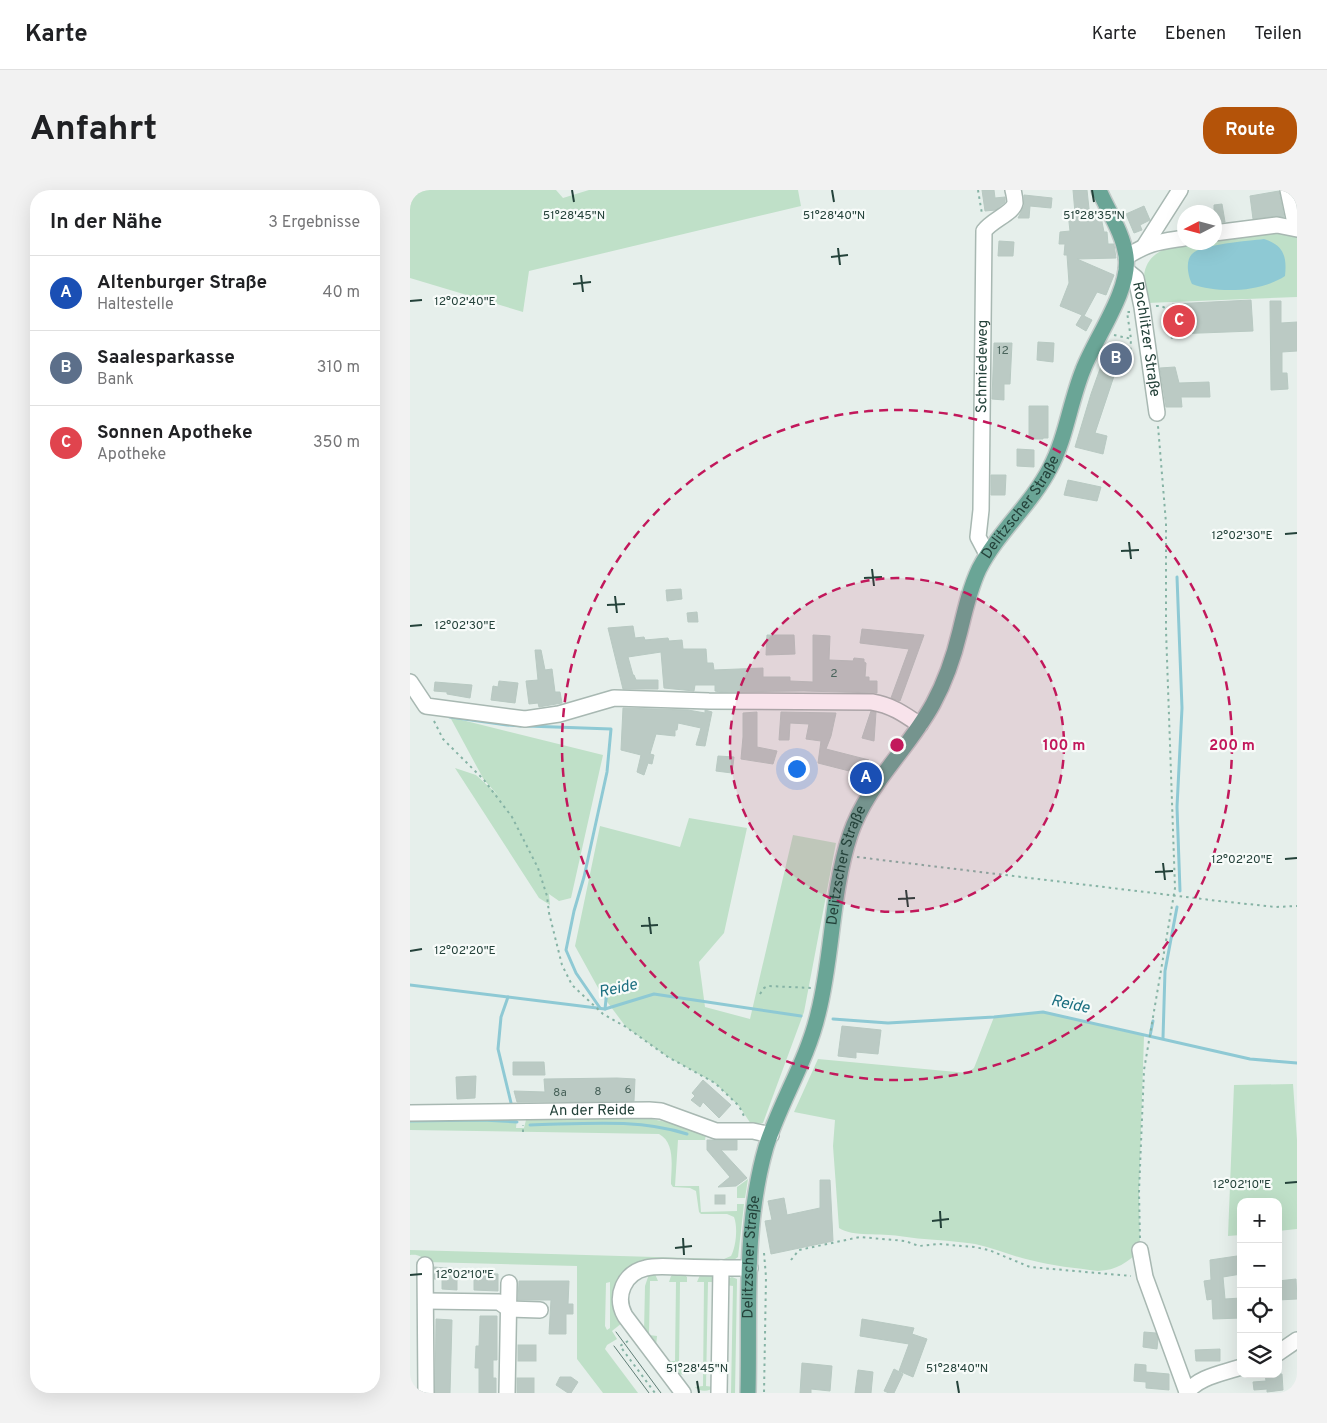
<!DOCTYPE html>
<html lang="de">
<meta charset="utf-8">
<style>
body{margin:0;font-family:Overpass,sans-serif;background:#f2f2f2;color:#202124}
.controls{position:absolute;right:15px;bottom:15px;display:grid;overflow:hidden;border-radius:10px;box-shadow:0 5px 20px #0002}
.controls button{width:45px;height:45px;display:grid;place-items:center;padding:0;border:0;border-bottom:1px solid #e0e0e0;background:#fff;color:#202124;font:25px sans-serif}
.compass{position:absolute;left:767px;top:15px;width:45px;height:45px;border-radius:50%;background:#fff;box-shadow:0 5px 20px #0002;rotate:264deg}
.you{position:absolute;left:386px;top:578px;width:18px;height:18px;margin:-12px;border:4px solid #fff;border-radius:50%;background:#1a73e8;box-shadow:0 0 0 8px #1a73e833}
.badge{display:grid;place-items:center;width:32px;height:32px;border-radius:50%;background:#b45309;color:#fff;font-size:16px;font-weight:700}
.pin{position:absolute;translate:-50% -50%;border:2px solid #fff;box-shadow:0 1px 5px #0006}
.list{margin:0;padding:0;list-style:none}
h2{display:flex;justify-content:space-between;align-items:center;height:65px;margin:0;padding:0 20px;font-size:21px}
h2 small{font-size:16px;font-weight:400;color:#757577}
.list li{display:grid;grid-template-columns:32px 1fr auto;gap:15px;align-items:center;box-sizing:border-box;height:75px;padding:0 20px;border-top:1px solid #e0e0e0}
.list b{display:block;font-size:19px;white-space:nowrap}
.list p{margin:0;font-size:16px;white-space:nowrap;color:#757577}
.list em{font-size:16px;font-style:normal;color:#757577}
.icon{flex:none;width:28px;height:28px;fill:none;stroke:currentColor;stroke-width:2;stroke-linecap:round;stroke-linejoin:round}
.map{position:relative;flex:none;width:887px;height:1203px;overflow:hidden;border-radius:20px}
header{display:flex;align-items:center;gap:30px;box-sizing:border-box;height:70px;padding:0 25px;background:#fff;border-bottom:1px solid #e0e0e0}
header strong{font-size:24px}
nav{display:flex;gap:28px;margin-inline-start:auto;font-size:18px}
.intro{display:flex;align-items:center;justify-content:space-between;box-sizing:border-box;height:120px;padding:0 30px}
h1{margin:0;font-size:35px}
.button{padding:12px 22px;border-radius:20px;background:#b45309;color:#fff;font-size:18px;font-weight:700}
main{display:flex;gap:30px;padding:0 30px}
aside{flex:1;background:#fff;border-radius:20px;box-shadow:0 5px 20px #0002}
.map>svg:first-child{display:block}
.green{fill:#bfe0c8;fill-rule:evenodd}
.water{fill:#8ec9d4}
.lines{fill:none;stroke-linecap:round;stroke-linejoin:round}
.stream{stroke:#8ec9d4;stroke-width:3}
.building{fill:#bbcac4;stroke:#b8c9c2}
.minor-casing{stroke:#a8b8b2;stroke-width:18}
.major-casing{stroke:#c2cac8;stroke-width:18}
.path{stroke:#86b3a5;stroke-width:2;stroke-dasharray:2.5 4;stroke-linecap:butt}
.minor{stroke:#fff;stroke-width:15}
.major{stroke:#6aa596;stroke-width:15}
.tram{stroke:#5f7d75;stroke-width:1}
.ticks{fill:none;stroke:#24423a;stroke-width:2}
.ring{fill:none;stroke:#c2185b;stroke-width:2.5;stroke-dasharray:9 6}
.labels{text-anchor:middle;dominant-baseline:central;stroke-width:4.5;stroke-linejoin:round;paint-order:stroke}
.number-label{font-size:12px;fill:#4a645c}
.street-label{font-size:15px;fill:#24423a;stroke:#f7fbf9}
.water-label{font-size:16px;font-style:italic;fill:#1c6f80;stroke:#f7fbf9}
.ticks-label{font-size:12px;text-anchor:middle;fill:#24423a;stroke:#f7fbf9;stroke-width:4.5;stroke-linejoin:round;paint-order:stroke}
.centre{fill:#c2185b;stroke:#f7fbf9;stroke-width:2.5}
.ring-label{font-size:15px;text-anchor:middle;font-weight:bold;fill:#c2185b;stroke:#f7fbf9;stroke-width:4.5;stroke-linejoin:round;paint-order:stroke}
</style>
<header>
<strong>Karte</strong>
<nav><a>Karte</a><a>Ebenen</a><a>Teilen</a></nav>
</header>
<div class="intro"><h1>Anfahrt</h1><a class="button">Route</a></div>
<main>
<aside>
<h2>In der Nähe<small>3 Ergebnisse</small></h2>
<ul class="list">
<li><span class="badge" style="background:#1a4fb4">A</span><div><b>Altenburger Straße</b><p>Haltestelle</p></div><em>40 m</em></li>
<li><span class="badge" style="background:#5c6f8a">B</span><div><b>Saalesparkasse</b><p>Bank</p></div><em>310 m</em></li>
<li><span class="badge" style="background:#e0444e">C</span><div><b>Sonnen Apotheke</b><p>Apotheke</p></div><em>350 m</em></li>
</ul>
</aside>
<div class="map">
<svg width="887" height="1203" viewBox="0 0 887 1203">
<rect width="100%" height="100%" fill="#e6efeb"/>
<g class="green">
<polygon points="0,0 146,0 153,8 179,0 388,0 391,16 119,81 113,122 0,88"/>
<path d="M 858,38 L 887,44 L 887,107 L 737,113 C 735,105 732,95 734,86 C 737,53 779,53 804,52 L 805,50 Z"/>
<polygon points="40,527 193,565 161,708 149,711 139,704 140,715 129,708 45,578 66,585 88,605 74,590"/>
<polygon points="279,628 337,638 314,743 289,772 295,817 340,829 383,645 426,653 394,822 353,933 341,934 329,916 305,893 258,867 216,837 192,805 165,756 190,636 270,657"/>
<path d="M 633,822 L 734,846 L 729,1002 L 730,1060 C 717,1073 707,1080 688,1081 C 666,1078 642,1076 620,1070 C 601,1066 584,1058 565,1054 C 540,1050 514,1050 489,1046 C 472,1043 442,1047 429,1038 L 423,956 L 425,930 L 384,922 L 408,869 L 557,883 L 564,878 L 584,827 Z"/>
<polygon points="883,894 887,950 887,1039 868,1041 868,1012 831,1012 831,1045 818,1046 824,895"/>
<path d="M 0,927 L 107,928 L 106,938 L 114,938 L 116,930 L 237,928 L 261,933 L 296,944 L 295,950 L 268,950 L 265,996 L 289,996 L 291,1022 L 327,1021 L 327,1014 L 334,1014 L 328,1067 L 321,1072 L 223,1076 L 212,1133 L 202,1141 L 207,1149 L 197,1155 L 195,1159 L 228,1203 L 193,1203 L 167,1169 L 167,1076 L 16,1072 C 12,1066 7,1064 0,1065 L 0,1060 L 314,1069 L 321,1066 C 326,1057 328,1037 324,1027 L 317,1024 L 291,1024 L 289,1022 L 286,1001 L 280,998 L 263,997 L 261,994 C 261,978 266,953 249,944 L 0,940 ZM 200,1092 L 200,1138 L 197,1140 L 195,1136 L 196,1093 Z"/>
<polygon points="338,989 335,1008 327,1008 327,997"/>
<polygon points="239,1084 245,1084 248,1091 240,1091 239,1145 247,1146 246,1156 234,1142 235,1096"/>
<polygon points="264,1084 273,1084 277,1087 277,1092 270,1092 269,1176 276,1176 274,1184 268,1185 258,1171 265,1171 266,1092 259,1092 261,1086"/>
<path d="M 290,1085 L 301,1085 L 305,1092 L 298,1092 L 296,1196 L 304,1197 C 300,1202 289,1202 285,1197 L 293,1196 L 294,1092 L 287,1092 Z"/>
<polygon points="322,1087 327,1089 327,1092 325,1203 321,1203 323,1096 315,1095 317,1089"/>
</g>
<path class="water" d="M 854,49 C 874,55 877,67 875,86 C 851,102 809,104 782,94 C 778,86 775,71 782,64 C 791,54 839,51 854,49 Z"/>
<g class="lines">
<g class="stream">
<polyline points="767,387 772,518 767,617 770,701"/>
<polyline points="40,527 97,535 111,536"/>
<polyline points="117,536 201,539 197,582 174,687 164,721 156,760 166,783 190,818"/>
<polyline points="0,795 195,819 244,804 391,826"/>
<polyline points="98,807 91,827 88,859 102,917"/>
<polyline points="195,819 197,800"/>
<polyline points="423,829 478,833 584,827 633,822 840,869 887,873"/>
<polyline points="740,846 743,831"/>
<polyline points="753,848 755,781 767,717"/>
<polyline points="0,931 73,930 107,932"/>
<path d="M 120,935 C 172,934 227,928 277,944"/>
</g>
</g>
<g class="building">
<polygon points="572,0 584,0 585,8 595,7 595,12 586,20 575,21"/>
<polygon points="663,0 677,0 680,28 691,27 694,42 697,42 698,54 704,54 706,68 667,69 704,85 696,105 687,102 674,126 682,130 676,141 666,135 672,125 650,116 659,93 657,65 654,65 655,54 649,54 650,42 660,41 658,23 665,23"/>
<polygon points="869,1 874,27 866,26 843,29 840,6"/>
<polygon points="614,5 642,8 641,18 620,16 619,28 608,28 614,16"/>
<polygon points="812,14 815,32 804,33 804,15"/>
<polygon points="734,16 740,30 730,35 732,40 724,43 716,24"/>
<polygon points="589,51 604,52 603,66 588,66"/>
<polygon points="841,110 843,141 764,144 762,114"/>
<polygon points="860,111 871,111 871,133 887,132 887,161 872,162 872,183 877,183 878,199 861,200"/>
<polygon points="628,152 644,153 643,172 627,170"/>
<polygon points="706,152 720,162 710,179 707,177 685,243 697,246 693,264 665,257 681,204 691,176"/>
<polygon points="584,153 602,153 600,194 594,194 594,210 582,209"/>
<polygon points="765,177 769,193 799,192 800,207 771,207 772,217 756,217 750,178"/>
<polygon points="619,216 638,216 638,248 633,248 633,249 619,249"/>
<polygon points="607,259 624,260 624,277 607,276"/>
<polygon points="581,285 596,285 595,305 581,305"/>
<polygon points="658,290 691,297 687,311 654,305"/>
<polygon points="271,399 272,409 257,411 256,400"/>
<polygon points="287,422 288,432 278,432 277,423"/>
<polygon points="223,436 225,448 234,447 235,450 258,448 259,451 272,450 273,459 296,459 297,473 303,473 304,480 353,478 353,487 380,487 380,491 403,492 403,445 420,446 419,470 443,471 444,468 454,469 454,472 456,473 455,487 459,487 459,491 467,491 467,503 394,501 310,502 305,501 305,495 285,495 284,501 254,498 251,462 218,467 223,485 224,485 226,490 248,490 248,499 213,499 198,438"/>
<polygon points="452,439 514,445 490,511 481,508 499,459 450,453"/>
<polygon points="357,445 384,445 385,464 356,465"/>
<polygon points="125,460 131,460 135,480 142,479 145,502 150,502 152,513 129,517 128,513 119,514 116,491 128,490"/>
<polygon points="89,491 108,493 105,513 81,510 83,496 88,497"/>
<polygon points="25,492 62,495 60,508 37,504 37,502 24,501"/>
<polygon points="213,518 278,520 295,523 295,520 302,522 295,556 286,555 291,538 268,533 267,540 265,540 265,546 246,544 240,564 244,565 242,574 238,573 234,585 227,582 231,565 211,560"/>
<polygon points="461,521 466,522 464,551 452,548"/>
<polygon points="347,522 347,557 367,561 363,574 331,569 333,547 333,523"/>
<polygon points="371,522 426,523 421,546 416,559 459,570 451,584 408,573 411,551 396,549 399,534 380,533 379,550 369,550"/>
<polygon points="308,566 324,567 322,583 306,581"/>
<polygon points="432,836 471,840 468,864 446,862 446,868 428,866"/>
<polygon points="103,872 134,872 135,885 103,885"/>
<polygon points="66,886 65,908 47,909 46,887"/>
<polygon points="207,888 225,889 224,911 107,912 104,901 135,902 134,889"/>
<polygon points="293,890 321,915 309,928 293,912 290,917 281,910 285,906 282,903"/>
<polygon points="297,950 327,950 327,960 311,960 337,988 326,996 308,997 320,987 297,960"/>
<polygon points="410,990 420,990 423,1051 361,1064 355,1031 362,1030 358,1011 374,1008 377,1025 410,1018"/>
<rect x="305" y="1005" width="10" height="9"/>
<polygon points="827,1066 828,1074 831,1074 831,1084 813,1087 815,1109 831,1108 831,1128 803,1129 802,1109 797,1110 794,1091 801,1090 800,1070"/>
<polygon points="24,1077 47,1079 47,1100 32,1099 32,1089 24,1089"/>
<polygon points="64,1083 88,1084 88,1101 64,1100"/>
<polygon points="886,1089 887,1109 868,1110 868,1091"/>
<polygon points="109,1091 159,1091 158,1114 163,1114 163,1124 156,1124 156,1144 139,1144 141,1110 108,1110"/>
<polygon points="70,1126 87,1126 87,1170 83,1170 83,1188 86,1188 86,1203 69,1203 69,1178 65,1178 66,1156 69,1156"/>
<polygon points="26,1129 42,1130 40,1203 25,1203"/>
<polygon points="452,1129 504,1138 502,1144 517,1149 503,1187 489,1181 499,1154 450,1146"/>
<polygon points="734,1142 746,1143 748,1149 747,1159 733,1157"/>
<rect x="108" y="1155" width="18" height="16"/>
<polygon points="810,1159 810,1171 786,1171 785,1160"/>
<polygon points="392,1173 422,1176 420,1201 401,1199 401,1203 390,1203"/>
<polygon points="725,1174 736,1175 736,1182 759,1184 759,1200 736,1198 736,1192 724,1191"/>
<polygon points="484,1179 493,1184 484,1203 479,1203 474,1201"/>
<polygon points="448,1180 463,1182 461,1203 445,1203"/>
<polygon points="855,1184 872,1184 873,1200 857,1202 857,1199 844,1200 843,1192 856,1191"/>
<polygon points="150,1187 161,1187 168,1192 161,1203 158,1203 146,1195"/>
<rect x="107" y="1188" width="17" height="15"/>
</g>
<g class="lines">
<defs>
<g id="minor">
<polyline points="878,0 886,38"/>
<polyline points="804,43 867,35 887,39"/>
<polyline points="735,55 770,0"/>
<path d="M 716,67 C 740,52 748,52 774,48"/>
<path id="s1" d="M 716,80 L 726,88 L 732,117 L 747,223"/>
<path id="s2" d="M 577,364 L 568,347 L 571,320 L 574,41 C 582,30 603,23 605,13 C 605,9 604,4 603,0"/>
<path d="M 0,492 L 16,516 L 115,529 L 149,524 L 204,508 L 299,511 L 462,512 C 481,515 494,524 510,535"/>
<path id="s3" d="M 0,923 L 239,920 L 251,921 L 306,941 L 343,941 L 361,945"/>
<polyline points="730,1060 735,1087 777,1202"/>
<polyline points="15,1075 16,1203"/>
<polyline points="16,1111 89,1112 99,1119 130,1120"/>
<polyline points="868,1163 887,1150"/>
<polyline points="97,1203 99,1093"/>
<path d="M 273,1203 L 215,1126 C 204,1106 214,1083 236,1078 C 247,1075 260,1077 271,1077 C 294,1078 317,1078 340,1078"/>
<polyline points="309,1203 311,1078"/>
<path d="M 777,1203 C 787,1187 814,1183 831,1177"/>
</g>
<g id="major">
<path id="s4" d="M 338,1203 C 340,1122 333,1036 356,957 C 370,912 397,871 408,824 C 423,766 421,703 440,645 C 457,594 498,560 523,514 C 535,492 544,466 550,441 C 555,420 560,398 569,379 C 588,342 621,315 640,278 C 656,248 660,212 673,180 C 685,148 721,100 716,66 C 713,43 698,21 689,0"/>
</g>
</defs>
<use href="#minor" class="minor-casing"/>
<use href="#major" class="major-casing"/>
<g class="path">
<polyline points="568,0 572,24"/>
<path d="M 746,116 C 764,114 761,139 762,151"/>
<polyline points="720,122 717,122 721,149 720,168"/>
<polyline points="704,145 722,149"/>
<polyline points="24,531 33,549 74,590 102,627 128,678 137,706 139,723 152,775 162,795 193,824 216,837 258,867 305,893 329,916 335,928"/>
<polyline points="447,667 809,711 866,717 887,716"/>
<polyline points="350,804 354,798 358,796 402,798"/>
<polyline points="113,942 113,935"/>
<polyline points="730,1048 729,1002 734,880 765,698 756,440 756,333 748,236"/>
<polyline points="354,1063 356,1087 354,1203"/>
<polyline points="381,1070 389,1060 450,1047 495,1051 509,1056 529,1054 564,1057 579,1060 620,1077 721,1086"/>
<polyline points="218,1151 210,1156 245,1203"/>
</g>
<use href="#minor" class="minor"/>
<use href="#major" class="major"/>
<g class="tram">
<polyline points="206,1142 251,1203"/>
<polyline points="204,1156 239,1203"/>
</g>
</g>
<path class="ticks" d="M 162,0 L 164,12M 422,0 L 424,12M 682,0 L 684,12M 428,58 L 430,75M 421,67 L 438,65M 171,85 L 173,102M 163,94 L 181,92M 0,111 L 12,110M 875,344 L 887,343M 719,352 L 721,369M 711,361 L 729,360M 462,379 L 464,396M 454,388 L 472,387M 205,406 L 207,423M 197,415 L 215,414M 0,436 L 12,435M 875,669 L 887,668M 753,673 L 755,690M 745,682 L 763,681M 496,700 L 498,717M 488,709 L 505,708M 239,727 L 241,744M 231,736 L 248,735M 0,761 L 12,759M 875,993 L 887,992M 530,1021 L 531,1038M 522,1031 L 539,1029M 273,1048 L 274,1065M 265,1058 L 282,1056M 0,1085 L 12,1084M 287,1191 L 289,1203M 547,1191 L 549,1203"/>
<circle cx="487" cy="555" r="167" fill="#c2185b" fill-opacity=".12"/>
<g class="ring">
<circle cx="487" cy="555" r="167"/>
<circle cx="487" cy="555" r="335"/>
</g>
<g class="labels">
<g class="number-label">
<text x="593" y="161">12</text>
<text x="424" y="484">2</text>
<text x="218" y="900">6</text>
<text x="188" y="902">8</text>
<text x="150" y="903">8a</text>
</g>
<g class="street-label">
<text stroke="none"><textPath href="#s1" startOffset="75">Rochlitzer Straße</textPath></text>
<text stroke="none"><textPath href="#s2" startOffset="190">Schmiedeweg</textPath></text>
<text stroke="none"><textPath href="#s4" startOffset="946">Delitzscher Straße</textPath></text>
<text stroke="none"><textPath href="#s4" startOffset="542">Delitzscher Straße</textPath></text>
<text stroke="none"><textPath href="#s3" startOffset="182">An der Reide</textPath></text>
<text stroke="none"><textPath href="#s4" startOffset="136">Delitzscher Straße</textPath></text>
</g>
<g class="water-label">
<text transform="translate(208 799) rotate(-12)">Reide</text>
<text transform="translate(660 815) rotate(12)">Reide</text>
</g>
</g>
<g class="ticks-label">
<text x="164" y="29">51°28'45"N</text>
<text x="424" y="29">51°28'40"N</text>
<text x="684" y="29">51°28'35"N</text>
<text x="55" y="115">12°02'40"E</text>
<text x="832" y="349">12°02'30"E</text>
<text x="55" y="439">12°02'30"E</text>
<text x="832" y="673">12°02'20"E</text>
<text x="55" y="764">12°02'20"E</text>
<text x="832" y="998">12°02'10"E</text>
<text x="55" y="1088">12°02'10"E</text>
<text x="287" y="1182">51°28'45"N</text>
<text x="547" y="1182">51°28'40"N</text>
</g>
<circle cx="487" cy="555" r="8" class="centre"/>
<g class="ring-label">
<text x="654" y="560">100 m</text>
<text x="822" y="560">200 m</text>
</g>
</svg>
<div class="controls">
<button>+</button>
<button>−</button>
<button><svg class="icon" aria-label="locate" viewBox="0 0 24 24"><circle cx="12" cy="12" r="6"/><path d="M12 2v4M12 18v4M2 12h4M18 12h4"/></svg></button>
<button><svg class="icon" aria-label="layers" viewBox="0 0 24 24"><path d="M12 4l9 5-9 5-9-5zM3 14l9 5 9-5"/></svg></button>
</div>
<svg class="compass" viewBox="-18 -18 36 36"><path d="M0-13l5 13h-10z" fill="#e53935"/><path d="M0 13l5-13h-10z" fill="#757577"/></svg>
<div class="you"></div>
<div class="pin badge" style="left:456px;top:588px;background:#1a4fb4">A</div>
<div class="pin badge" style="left:706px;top:169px;background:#5c6f8a">B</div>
<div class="pin badge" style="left:769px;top:131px;background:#e0444e">C</div>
</div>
</main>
